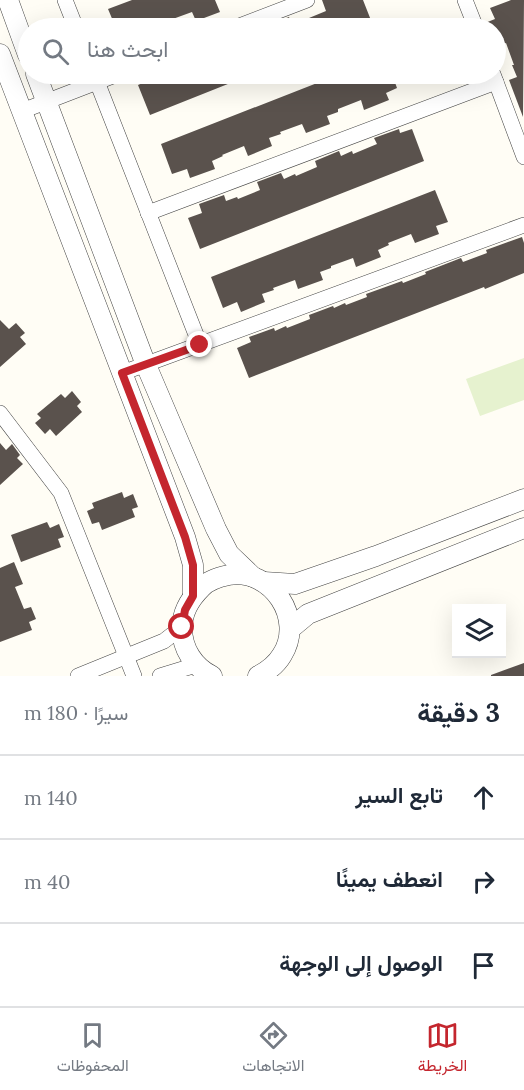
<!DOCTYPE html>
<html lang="ar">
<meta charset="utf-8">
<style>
body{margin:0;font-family:Lora,Vazirmatn,serif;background:#f2f2f3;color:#1f2937;direction:rtl}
.controls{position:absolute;right:18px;bottom:18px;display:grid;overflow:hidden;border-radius:0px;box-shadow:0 6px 24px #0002}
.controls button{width:54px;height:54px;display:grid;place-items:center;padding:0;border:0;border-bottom:2px solid #e0e1e3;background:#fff;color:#1f2937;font:30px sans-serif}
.stop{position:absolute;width:18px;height:18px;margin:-14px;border:4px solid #c4262e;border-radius:50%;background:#fff}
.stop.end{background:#c4262e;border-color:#fff;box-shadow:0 2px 6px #0008}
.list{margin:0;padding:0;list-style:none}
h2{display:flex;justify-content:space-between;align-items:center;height:78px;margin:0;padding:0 24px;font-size:26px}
h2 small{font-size:20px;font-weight:400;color:#747a83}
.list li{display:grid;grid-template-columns:39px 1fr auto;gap:18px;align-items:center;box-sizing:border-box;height:84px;padding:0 24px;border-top:2px solid #e0e1e3}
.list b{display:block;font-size:22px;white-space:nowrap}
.list em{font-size:20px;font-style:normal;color:#747a83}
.icon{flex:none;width:33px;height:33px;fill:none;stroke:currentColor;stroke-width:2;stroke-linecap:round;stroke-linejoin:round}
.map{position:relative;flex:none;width:524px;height:676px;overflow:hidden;direction:ltr}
.search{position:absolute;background:#fff;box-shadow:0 6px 24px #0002;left:18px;right:18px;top:18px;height:66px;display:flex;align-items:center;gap:15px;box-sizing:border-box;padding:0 21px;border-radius:33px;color:#747a83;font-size:22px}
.sheet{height:330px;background:#fff}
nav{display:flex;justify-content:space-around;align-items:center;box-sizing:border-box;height:84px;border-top:2px solid #e0e1e3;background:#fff;font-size:16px;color:#747a83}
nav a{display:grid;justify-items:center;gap:3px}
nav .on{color:#c4262e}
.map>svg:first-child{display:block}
.pitch{fill:#e6f2cf}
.building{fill:#5a524d}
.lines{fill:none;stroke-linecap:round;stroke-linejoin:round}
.minor-casing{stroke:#444;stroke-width:16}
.tertiary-casing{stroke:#444;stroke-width:21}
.minor{stroke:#fff;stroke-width:15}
.tertiary{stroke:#fff;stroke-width:20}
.route{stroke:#c4262e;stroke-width:8}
</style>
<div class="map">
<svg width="524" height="676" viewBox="0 0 524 676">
<rect width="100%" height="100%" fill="#fffdf5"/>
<polygon class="pitch" points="524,358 524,400 480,416 466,379"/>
<g class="building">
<polygon points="132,0 215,0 220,12 196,21 192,12 170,20 171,22 159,26 160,28 116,28 108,9"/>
<polygon points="322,0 363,0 374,28 260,28 289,17 292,25 326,11"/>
<polygon points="511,0 524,0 523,117 509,80 517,77 512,65 514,65 506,43 495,47 495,28 486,28 485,23 495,19 490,8"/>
<polygon points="150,74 253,74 150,115 138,85 152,79"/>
<polygon points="334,74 392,74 397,88 386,93 389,100 364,110 361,100 338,109 338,112 327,116 330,124 306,133 302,124 280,132 281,134 269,138 272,146 248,156 244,146 222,155 223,156 212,161 215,169 190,178 187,169 172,174 161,144 335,76"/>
<polygon points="399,129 400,133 412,129 424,161 200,249 188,218 202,213 199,204 224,195 226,201 237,197 238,199 260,190 257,182 281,173 284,179 295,174 296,176 317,167 315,161 339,151 341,156 352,151 353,154 377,144 374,138"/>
<polygon points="435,190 448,222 436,226 439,234 415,243 411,234 388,243 389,245 378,250 381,257 356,267 353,258 331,266 331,268 320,272 323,280 298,289 295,280 273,288 274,290 262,294 265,302 241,312 237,302 223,308 211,277"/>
<polygon points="522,237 524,243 524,273 485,289 484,287 249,378 237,348 251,342 249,337 274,328 275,331 286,326 287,328 310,319 309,315 333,306 334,308 345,303 346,305 367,297 366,294 402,281 403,283 426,274 425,272 461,258 463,262 487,253 486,250"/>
<polygon points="0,320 9,329 16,323 25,333 20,337 26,344 0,367"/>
<polygon points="72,391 81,402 77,406 82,412 56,436 50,429 45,434 35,423 41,418 37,414 61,394 65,398"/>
<polygon points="0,443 6,450 12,444 20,455 17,458 23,464 0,485"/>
<polygon points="122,492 124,498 133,494 138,507 132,509 135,517 102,530 99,522 92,524 87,511 94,508 92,503"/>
<polygon points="47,522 50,528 59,524 64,537 58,539 61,547 21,562 11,535"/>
<polygon points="14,562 23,584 15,587 24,609 31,607 36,619 29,622 32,630 0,642 0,568"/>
<polygon points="524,663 524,676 491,676 491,675"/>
</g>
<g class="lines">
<defs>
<g id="minor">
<polyline points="65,0 76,28"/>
<polyline points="465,0 476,28"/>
<polyline points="234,28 307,0"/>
<polyline points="94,74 200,345"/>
<polyline points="493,74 524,157"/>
<polyline points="22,111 118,74"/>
<polyline points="148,213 496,82"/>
<polyline points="122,373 524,225"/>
<polyline points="0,413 61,493 134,676"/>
<polyline points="78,676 164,641 182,627"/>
<polyline points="160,676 196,665"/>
</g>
<g id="tertiary">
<polyline points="8,0 28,55"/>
<polyline points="0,54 185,537 193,565 193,596"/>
<polyline points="36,74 146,365 216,529 229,554 253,577"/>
<polyline points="264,582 295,584 376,556 524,499"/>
<polyline points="290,629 308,614 524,528"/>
<path d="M 212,676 C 194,667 182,649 182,628 C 182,612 190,599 201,588 C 208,580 219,577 229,575 C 272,568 305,619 282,655 C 276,665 268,671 258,676"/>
</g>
</defs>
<use href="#minor" class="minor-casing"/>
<use href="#tertiary" class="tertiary-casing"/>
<use href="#minor" class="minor"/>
<use href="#tertiary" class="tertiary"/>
</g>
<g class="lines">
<polyline class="route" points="182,627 185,610 193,596 193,565 185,537 122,373 200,345"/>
</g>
</svg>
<div class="controls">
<button><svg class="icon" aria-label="layers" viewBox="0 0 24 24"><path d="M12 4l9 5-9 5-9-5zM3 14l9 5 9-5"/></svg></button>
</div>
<div class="stop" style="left:182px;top:627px"></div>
<div class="stop end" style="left:200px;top:345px"></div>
<div class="search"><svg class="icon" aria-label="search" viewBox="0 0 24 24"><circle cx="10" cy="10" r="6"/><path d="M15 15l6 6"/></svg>ابحث هنا</div>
</div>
<section class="sheet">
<h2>3 دقيقة<small>سيرًا · 180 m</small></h2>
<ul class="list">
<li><svg class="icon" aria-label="ahead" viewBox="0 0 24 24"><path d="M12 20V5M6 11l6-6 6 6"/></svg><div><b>تابع السير</b></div><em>140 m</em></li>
<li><svg class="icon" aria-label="right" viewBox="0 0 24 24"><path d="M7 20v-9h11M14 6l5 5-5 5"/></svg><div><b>انعطف يمينًا</b></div><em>40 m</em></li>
<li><svg class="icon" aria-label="arrive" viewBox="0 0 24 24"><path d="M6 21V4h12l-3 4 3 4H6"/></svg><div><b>الوصول إلى الوجهة</b></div></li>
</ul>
</section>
<nav>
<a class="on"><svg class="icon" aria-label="map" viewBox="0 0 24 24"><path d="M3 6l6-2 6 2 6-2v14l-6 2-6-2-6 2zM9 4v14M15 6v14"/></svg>الخريطة</a>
<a><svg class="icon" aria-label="directions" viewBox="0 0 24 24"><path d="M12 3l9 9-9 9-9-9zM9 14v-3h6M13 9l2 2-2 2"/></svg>الاتجاهات</a>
<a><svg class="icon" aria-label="saved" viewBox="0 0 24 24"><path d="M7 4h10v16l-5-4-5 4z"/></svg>المحفوظات</a>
</nav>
